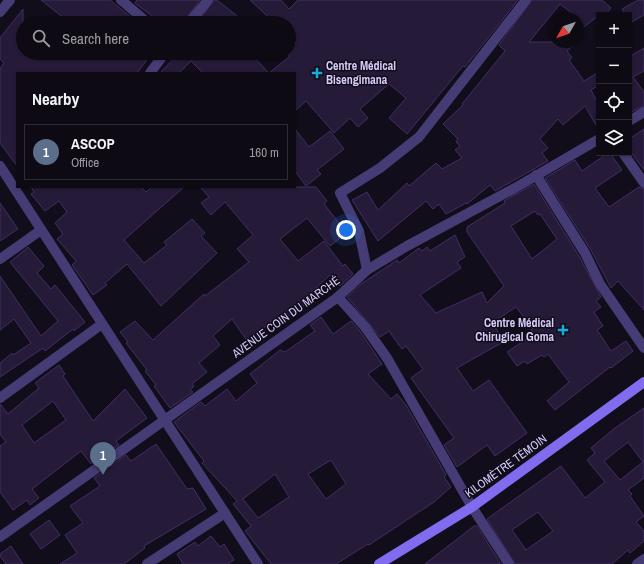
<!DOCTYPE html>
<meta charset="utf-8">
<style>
body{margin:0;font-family:"Archivo Narrow",sans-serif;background:#1b1822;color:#f1f3f6}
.controls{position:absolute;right:12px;top:12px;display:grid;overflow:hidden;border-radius:0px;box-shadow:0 1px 3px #0004}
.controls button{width:36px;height:36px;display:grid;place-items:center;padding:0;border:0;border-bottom:1px solid #2d2b34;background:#0d0a14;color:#f1f3f6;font:20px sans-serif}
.compass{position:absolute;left:548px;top:12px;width:36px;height:36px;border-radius:50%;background:#0d0a14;box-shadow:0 1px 3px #0004;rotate:230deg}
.you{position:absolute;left:346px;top:230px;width:14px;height:14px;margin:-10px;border:3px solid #fff;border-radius:50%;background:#1a73e8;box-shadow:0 0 0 6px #1a73e833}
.badge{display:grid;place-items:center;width:26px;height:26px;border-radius:50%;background:#17adda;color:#fff;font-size:13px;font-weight:700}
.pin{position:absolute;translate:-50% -33px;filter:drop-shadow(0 1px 2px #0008)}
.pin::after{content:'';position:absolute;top:21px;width:14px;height:12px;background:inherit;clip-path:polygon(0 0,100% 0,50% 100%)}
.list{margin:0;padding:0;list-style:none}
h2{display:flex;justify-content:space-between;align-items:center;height:52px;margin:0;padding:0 16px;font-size:17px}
h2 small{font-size:13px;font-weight:400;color:#9a9aa0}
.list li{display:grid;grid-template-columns:26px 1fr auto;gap:12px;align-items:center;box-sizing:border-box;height:56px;margin:0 8px 8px;padding:0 8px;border:1px solid #2d2b34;border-radius:0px}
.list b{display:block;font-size:15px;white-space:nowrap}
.list p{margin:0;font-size:13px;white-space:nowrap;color:#9a9aa0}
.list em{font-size:13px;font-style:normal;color:#9a9aa0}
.icon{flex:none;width:22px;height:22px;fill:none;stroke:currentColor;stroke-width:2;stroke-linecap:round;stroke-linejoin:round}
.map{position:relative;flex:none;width:644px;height:564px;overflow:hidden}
.search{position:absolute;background:#0d0a14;box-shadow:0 1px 3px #0004;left:16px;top:16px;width:280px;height:44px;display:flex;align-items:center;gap:10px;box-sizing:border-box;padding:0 14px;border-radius:22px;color:#9a9aa0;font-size:15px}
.panel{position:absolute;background:#0d0a14;box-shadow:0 1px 3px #0004;left:16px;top:72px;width:280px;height:116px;border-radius:0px}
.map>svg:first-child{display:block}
.building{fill:#251b39;stroke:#402f63;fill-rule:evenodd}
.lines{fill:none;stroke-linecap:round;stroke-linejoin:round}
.minor{stroke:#463c75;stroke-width:10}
.secondary{stroke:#816cf0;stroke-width:10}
.poi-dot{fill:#17adda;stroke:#110d1a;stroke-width:1.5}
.labels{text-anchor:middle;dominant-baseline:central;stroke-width:3;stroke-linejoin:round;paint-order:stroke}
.poi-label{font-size:12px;font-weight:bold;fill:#d7cbfa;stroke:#110d1a;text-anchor:start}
.street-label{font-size:12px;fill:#d7cbfa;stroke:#110d1a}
</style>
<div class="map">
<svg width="644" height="564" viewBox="0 0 644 564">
<rect width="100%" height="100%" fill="#110d1a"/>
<g class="building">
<polygon points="41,0 110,0 138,23 70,23"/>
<polygon points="137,0 200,0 183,23 161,23 135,3"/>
<polygon points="214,0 217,0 246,23 197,23"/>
<polygon points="250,0 281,0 289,9 298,0 518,0 465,67 463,66 407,134 389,118 406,98 389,84 360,109 368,118 358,127 350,118 334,133 306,101 295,111 295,73 203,73 191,61 179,73 160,73 179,53 250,53 269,73 289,57 289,51 296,43 289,36 289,23 275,23"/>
<polygon points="532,0 602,0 611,8 605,15 599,15 578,32 578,18 560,4 529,42 577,42 567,51 572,58 569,60 584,81 599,72 599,85 591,90 599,105 599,130 585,106 563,125 558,119 540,139 548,148 542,153 548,161 495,191 490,185 467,204 466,203 446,214 439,204 433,209 426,201 378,241 352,200 367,192 378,210 407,183 409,186 436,163 442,169 462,158 455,150 460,146 456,142 458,139 443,124 463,105 462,104 505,51 499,45"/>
<polygon points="638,0 644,0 644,15 630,23 629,15 626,15 622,9"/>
<polygon points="23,9 23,53 152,53 137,73 17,73 17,166 0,143 0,69 4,63 0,59 0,38"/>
<polygon points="644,48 644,71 633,77 644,92 644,106 629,113 629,57"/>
<polygon points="295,129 309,147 330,131 344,149 317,170 321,174 306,186 295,171"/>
<polygon points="644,129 644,170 629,150 629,139"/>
<polygon points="608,153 610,153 622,170 595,188 609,207 639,187 644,189 644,310 618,281 611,288 591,250 545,178 575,160 582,171"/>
<path d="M 534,184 L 579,256 L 601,297 L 596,301 L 601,307 L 594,312 L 603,326 L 597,330 L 611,351 L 626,341 L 633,351 L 611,368 L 610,367 L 555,410 L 547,401 L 569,382 L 548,354 L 544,357 L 542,355 L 527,364 L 525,361 L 517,366 L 507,352 L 534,334 L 531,330 L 533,329 L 516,307 L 493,322 L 503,342 L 457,368 L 473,391 L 489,380 L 527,433 L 495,456 L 487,445 L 457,467 L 444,445 L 454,438 L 411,378 L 423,369 L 406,346 L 402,349 L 389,331 L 380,337 L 347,297 L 361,284 L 397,260 L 399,263 L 419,248 L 422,251 L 427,247 L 430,251 L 455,235 L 465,257 L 457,262 L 461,268 L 420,295 L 436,313 L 482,292 L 487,303 L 504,286 L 467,232 L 467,227 L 505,203 L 504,201 ZM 535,211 L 538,215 L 540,214 L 557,239 L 532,259 L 511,226 Z"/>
<polygon points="31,187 141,187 146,192 152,187 184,187 124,240 144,263 167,245 164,242 192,219 205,233 201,236 217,253 161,306 127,264 105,283 107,285 93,295 72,265 76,261 57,239 63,234 55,223 67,212 59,201 45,211 31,194 34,192"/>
<polygon points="200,187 316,187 327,201 324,204 347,233 330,246 307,218 280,239 298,261 324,241 343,266 345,264 353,274 340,286 330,275 304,299 308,303 297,311 296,310 280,323 275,318 258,333 261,337 250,345 232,319 213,336 220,345 199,363 207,372 192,384 194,386 190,390 193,392 170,408 154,386 156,385 145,371 147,370 126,343 128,342 120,332 135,321 153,340 204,294 205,296 249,262 237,249 253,235 225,202 211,215 201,203 209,197"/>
<polygon points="0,203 18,229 0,241"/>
<polygon points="28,247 44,266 37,273 51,289 55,285 85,322 74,331 73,329 45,351 43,348 0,377 0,363 12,353 13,355 31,343 14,319 0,330 0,276 41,336 58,321 10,262"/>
<path d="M 321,317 L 333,334 L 351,321 L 360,331 L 382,364 L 368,374 L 391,399 L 397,394 L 406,405 L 446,475 L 444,477 L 451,487 L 434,502 L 369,545 L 368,544 L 336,564 L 271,564 L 245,531 L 251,526 L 233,504 L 237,501 L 202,463 L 204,461 L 174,422 L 201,402 L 205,406 L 227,389 L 236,401 L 257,383 L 250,374 L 280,350 L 285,352 L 315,331 L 310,325 ZM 331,460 L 346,484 L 326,499 L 308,474 ZM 275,474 L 289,497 L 258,518 L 243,499 Z"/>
<path d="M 59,365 L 65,374 L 63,376 L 93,421 L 125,389 L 147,418 L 116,441 L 119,445 L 91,464 L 81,451 L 32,489 L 39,498 L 30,505 L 27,500 L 13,510 L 0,492 L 0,446 L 6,442 L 0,434 L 0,404 L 8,414 L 39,388 L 35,383 ZM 53,401 L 66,420 L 34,443 L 22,425 Z"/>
<path d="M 644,408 L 644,478 L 628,490 L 632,494 L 630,496 L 644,516 L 636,522 L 644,531 L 644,541 L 630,553 L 628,550 L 612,564 L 515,564 L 487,519 L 561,466 L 585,498 L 605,482 L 587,460 L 595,453 L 591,448 L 615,428 ZM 628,442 L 643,462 L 620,480 L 604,461 ZM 538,512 L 553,531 L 526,550 L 512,530 Z"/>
<polygon points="156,444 187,489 193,488 206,509 144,546 145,548 124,564 60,564 77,553 65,535 83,523 70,506 100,486 94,478 126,455 131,461"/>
<polygon points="49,520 60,535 41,549 30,534"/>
<polygon points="474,526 477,526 501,564 425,564"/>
<polygon points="211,536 220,547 224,544 234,560 228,564 183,564 177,554 195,542 198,546"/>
<polygon points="11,546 23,564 6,564 0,556 0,554"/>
</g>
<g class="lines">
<g class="minor">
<polyline points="121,0 148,23"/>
<polyline points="0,12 10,0"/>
<polyline points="189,23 208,0"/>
<polyline points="150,73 165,53"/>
<polyline points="629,121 644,112"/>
<polyline points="623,153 644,183"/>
<polyline points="0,166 258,564"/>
<polyline points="536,175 585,253 600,284 644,348"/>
<polyline points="0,259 41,230"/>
<polyline points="367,270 359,231 340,193 380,168 419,137 526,0"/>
<polyline points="338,297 365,327 387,358 472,507 509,564"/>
<polyline points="0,398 102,324"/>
<polyline points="0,537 338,297 367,270 407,246 515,188 599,139"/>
<polyline points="147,564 225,513"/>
<polyline points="637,564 644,559"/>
</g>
<polyline class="secondary" points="379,564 472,507 644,382"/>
</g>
<g class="poi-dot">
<path d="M315 67h4v4h4v4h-4v4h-4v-4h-4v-4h4z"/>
<path d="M561 324h4v4h4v4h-4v4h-4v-4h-4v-4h4z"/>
</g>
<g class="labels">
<g class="poi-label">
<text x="326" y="66">Centre Médical<tspan x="326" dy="14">Bisengimana</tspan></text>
<text x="554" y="323" text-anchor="end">Centre Médical<tspan x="554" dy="14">Chirugical Goma</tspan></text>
</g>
<g class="street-label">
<text transform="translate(286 317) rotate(-36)">AVENUE COIN DU MARCHÉ</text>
<text transform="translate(506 466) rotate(-36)">KILOMÈTRE TÉMOIN</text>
</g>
</g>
</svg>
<div class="controls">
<button>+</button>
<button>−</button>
<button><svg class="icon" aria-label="locate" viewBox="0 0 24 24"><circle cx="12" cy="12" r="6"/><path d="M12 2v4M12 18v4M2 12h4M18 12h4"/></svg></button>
<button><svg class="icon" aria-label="layers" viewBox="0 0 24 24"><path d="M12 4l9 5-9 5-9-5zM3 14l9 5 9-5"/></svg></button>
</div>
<svg class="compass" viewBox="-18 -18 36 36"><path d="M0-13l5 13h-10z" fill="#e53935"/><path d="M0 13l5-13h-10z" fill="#9a9aa0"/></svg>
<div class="you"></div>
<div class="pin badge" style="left:103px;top:475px;background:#5c6f8a">1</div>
<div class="search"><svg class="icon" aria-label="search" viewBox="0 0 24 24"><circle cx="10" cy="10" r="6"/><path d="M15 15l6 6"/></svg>Search here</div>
<section class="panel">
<h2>Nearby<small></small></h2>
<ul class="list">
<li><span class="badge" style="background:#5c6f8a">1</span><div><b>ASCOP</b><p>Office</p></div><em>160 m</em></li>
</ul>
</section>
</div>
